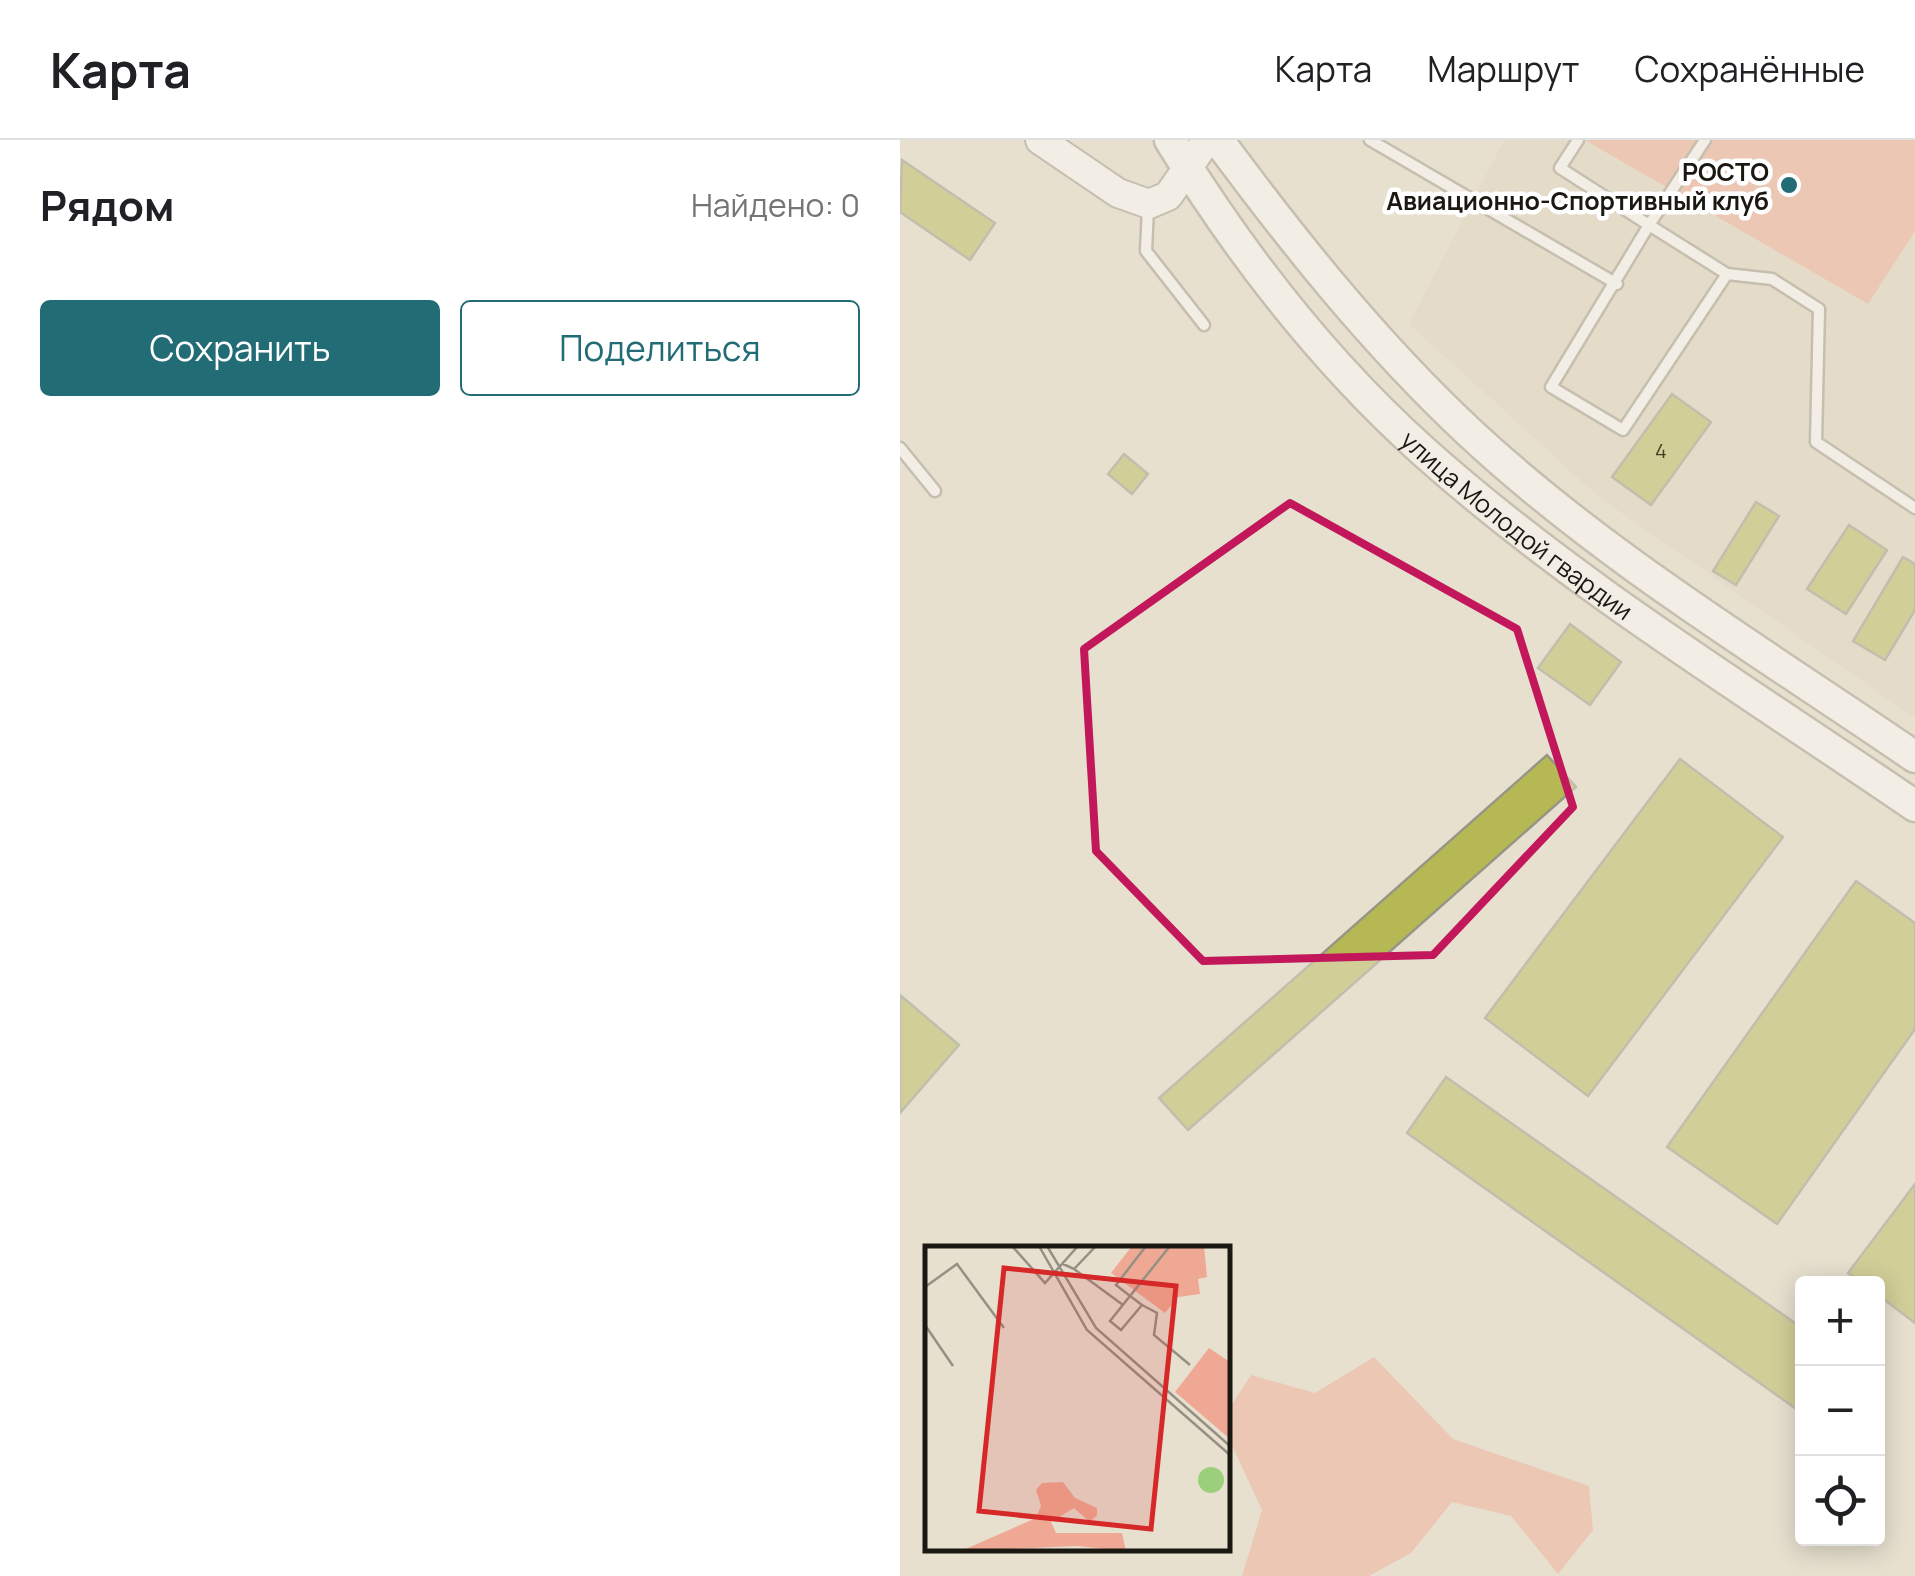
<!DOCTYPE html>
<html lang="ru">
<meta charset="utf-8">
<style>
body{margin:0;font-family:Manrope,sans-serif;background:#f6f6f6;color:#202124}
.controls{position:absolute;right:30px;bottom:30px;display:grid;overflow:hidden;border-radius:10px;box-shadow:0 5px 25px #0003}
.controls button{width:90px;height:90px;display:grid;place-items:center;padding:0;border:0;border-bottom:2px solid #e0e0e0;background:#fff;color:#202124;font:50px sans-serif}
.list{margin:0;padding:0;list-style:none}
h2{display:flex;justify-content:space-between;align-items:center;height:130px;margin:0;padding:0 40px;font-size:42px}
h2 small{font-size:32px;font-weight:400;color:#757577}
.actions{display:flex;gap:20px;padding:30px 40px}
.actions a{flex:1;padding:22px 0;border:2px solid #226c75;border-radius:10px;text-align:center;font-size:35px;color:#226c75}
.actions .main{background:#226c75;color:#fff}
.icon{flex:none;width:55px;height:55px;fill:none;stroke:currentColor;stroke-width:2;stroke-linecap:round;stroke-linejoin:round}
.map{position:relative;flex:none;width:1015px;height:1436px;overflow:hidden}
header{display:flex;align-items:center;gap:60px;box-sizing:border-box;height:140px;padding:0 50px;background:#fff;border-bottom:2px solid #e0e0e0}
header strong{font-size:48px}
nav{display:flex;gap:55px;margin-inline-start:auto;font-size:35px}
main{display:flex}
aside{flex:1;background:#fff}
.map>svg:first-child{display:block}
.built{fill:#e1d6be}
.green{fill:#efa893}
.building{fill:#b6b854;stroke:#959685;stroke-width:2.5}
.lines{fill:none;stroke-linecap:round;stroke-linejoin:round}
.lane-casing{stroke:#9e9788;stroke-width:15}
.secondary-casing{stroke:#9e9788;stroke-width:32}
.primary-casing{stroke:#9e9788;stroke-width:35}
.lane{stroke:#fff;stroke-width:10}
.secondary{stroke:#fff;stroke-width:28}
.primary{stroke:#fff;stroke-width:30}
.marked{fill:none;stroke:#c2185b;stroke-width:8;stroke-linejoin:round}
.poi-dot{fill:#226c75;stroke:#fff;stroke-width:4}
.labels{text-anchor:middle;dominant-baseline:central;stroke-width:9;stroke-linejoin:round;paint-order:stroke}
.number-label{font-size:20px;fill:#424022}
.poi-label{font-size:25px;font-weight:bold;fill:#1b1812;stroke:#fff;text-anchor:end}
.street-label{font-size:25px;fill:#1b1812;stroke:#fff}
.inset-road{fill:none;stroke:#959083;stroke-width:2.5}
.view{fill:#d62828;fill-opacity:0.15;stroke:#d62828;stroke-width:5}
.inset-edge{fill:none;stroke:#1b1812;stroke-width:5}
</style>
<header>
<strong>Карта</strong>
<nav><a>Карта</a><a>Маршрут</a><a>Сохранённые</a></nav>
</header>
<main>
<aside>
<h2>Рядом<small>Найдено: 0</small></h2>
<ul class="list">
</ul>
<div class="actions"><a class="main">Сохранить</a><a>Поделиться</a></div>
</aside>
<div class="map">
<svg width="1015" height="1436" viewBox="0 0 1015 1436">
<rect width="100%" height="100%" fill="#e7e0cf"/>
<polygon class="built" points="604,0 1015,0 1015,578 700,358 509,184"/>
<g class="green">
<polygon points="685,0 1015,0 1015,91 968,164"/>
<polygon points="474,1217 553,1299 689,1346 693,1390 658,1434 611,1376 552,1362 511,1413 469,1436 342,1436 362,1370 328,1297 328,1271 351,1235 415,1253"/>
</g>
<g class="building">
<polygon points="2,20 95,83 70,120 0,72"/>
<polygon points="772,254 811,282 751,365 712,337"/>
<polygon points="224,314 248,334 232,354 208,334"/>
<polygon points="856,362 879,376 836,445 813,431"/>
<polygon points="949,385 987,410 946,474 907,449"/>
<polygon points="1003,417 1015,424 1015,470 985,520 953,501"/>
<polygon points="670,484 721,522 690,565 638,528"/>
<polygon points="647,615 676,647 288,990 259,958"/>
<polygon points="780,619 883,697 688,956 585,878"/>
<polygon points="956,741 1015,783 1015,889 877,1084 767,1007"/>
<polygon points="0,855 59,905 0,973"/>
<polygon points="546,937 902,1188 902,1273 507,993"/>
<polygon points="1015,1044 1015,1183 978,1155 978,1144 963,1144 948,1133"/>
</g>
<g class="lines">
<defs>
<g id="lane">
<polyline points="470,0 717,144"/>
<polyline points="678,0 660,28 749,85 805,0"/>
<polyline points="248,67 246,111 304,185"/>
<polygon points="749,85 827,134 723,290 651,247"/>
<polyline points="827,134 872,139 919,169 916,302 1015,368"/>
<polyline points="0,308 35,351"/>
</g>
<polyline id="secondary" points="140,0 218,53 249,64 268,56 307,0"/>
<g id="primary">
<path id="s1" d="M 270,0 C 339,112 425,223 523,311 C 674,446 849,552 1015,666"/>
<path d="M 318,0 C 395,104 475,204 569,292 C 703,417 865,514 1015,617"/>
</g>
</defs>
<use href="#lane" class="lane-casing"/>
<use href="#secondary" class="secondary-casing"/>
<use href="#primary" class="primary-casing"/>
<use href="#lane" class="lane"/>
<use href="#secondary" class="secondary"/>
<use href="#primary" class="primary"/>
</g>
<path d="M0 0H1015V1436H0ZM 390,363 L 617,489 L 673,667 L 533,815 L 303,821 L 196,711 L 184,509 Z" fill="#e7e0cf" fill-opacity=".55" fill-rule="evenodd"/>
<path class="marked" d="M 390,363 L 617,489 L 673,667 L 533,815 L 303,821 L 196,711 L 184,509 Z"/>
<circle class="poi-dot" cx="889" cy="45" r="10"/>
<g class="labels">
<g class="number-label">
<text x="761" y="310">4</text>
</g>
<g class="poi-label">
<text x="869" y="31">РОСТО<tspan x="869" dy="29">Авиационно-Спортивный клуб</tspan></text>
</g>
<g class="street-label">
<text stroke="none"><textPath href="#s1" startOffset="522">улица Молодой гвардии</textPath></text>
</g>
</g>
<g transform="translate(25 1106)">
<rect width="305" height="305" fill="#e7e0cf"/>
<path d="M 207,0 L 279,0 L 282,31 L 273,33 L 275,48 L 253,51 L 240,67 L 186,27 ZM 284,102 L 305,116 L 305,193 L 250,146 ZM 138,236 L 150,252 L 172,262 L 172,269 L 165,276 L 149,262 L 126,276 L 131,287 L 197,287 L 201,305 L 152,300 L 36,305 L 111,272 L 116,260 L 111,244 L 117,237 Z" fill="#efa893"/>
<path d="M273 234a13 13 0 1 1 26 0a13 13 0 1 1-26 0Z" fill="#9ccf7c"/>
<path class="inset-road" d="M 87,0 L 120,37 L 153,0M 114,0 L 162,84 L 305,209M 122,0 L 171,82 L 305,200M 221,0 L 191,39 L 205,50 L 245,0M 138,18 L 149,23 L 171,0M 149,23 L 198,59M 0,41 L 32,18 L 79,82M 205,50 L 217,59 L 196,84 L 185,75 ZM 217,59 L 232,67 L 229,89 L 265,119M 0,79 L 28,120"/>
<path class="view" d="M 79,22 L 251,40 L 226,283 L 54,265 Z"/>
<rect width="305" height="305" class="inset-edge"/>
</g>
</svg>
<div class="controls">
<button>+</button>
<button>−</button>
<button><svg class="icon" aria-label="locate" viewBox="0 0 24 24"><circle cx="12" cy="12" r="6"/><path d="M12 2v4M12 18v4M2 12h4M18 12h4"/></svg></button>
</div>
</div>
</main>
